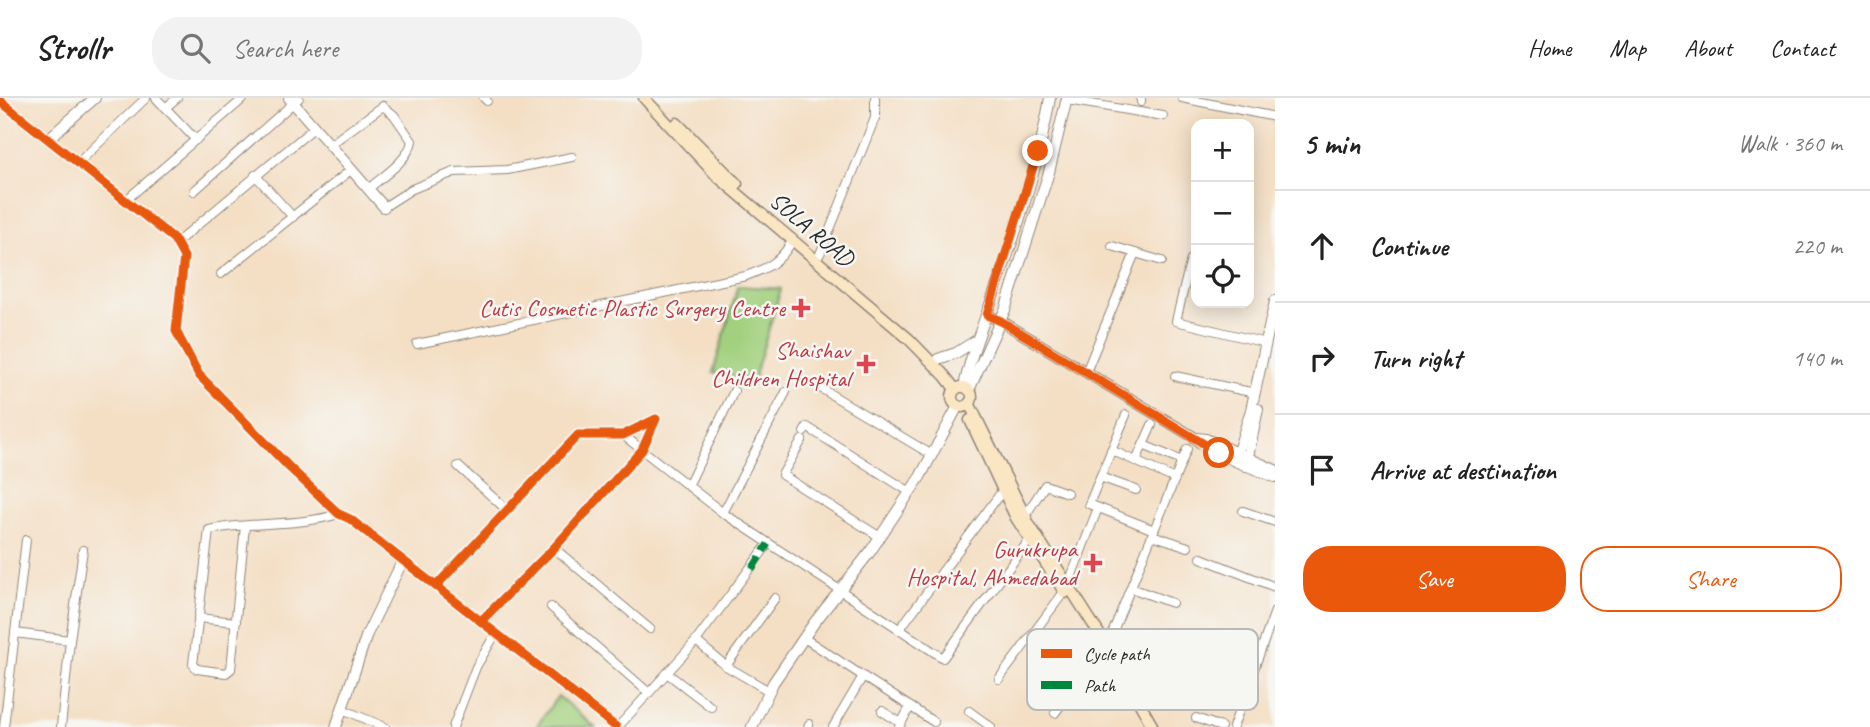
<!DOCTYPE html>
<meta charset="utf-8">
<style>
body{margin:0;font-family:Caveat,sans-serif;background:#f2f2f2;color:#222}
.controls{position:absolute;right:21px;top:21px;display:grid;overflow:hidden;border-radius:14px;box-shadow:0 4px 18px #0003}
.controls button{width:63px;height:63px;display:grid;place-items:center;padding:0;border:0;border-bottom:2px solid #e0e0e0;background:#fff;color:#222;font:35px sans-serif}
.stop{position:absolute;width:21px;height:21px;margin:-16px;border:5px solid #ea580c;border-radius:50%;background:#fff}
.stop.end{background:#ea580c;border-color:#fff;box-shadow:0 2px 7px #0008}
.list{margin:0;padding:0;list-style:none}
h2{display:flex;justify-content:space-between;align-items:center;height:91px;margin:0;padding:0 28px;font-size:30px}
h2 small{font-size:23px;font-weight:400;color:#767676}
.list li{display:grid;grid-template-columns:46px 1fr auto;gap:21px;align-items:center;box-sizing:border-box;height:112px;padding:0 28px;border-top:2px solid #e0e0e0}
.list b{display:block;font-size:26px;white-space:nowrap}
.list em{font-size:23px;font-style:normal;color:#767676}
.actions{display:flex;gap:14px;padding:21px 28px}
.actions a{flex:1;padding:16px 0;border:2px solid #ea580c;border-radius:28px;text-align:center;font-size:24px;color:#ea580c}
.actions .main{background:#ea580c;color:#fff}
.icon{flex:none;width:38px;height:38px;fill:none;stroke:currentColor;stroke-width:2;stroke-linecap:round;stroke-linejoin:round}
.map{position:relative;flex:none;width:1275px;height:629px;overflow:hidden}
header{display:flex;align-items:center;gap:42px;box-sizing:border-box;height:98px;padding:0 35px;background:#fff;border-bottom:2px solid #e0e0e0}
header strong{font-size:33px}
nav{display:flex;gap:38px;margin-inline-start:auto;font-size:24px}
.search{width:490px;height:63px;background:#f2f2f2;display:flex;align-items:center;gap:18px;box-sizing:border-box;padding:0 24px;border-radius:28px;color:#767676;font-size:26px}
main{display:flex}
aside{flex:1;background:#fff}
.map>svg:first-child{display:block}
.green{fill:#a2d07e;stroke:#667e54;stroke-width:2}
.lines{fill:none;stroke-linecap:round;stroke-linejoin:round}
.minor-casing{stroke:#908578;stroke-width:10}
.tertiary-casing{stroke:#908578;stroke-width:12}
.secondary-casing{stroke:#908578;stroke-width:13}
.minor{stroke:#fff;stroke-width:8}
.tertiary{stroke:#fff;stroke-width:10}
.secondary{stroke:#fbe6c4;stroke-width:10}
.quiet{stroke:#00873e;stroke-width:7;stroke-dasharray:14 7;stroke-linecap:butt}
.cycleway-casing{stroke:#f6f6f2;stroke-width:13}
.cycleway{stroke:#e8590c;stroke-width:9}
.route{stroke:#ea580c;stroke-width:9}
.health-dot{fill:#e0444e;stroke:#f6f6f2;stroke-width:2.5}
.labels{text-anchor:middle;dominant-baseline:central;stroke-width:5;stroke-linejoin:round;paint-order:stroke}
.street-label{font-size:24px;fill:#2b2b2b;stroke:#f6f6f2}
.health-label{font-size:24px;fill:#be3a42;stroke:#f6f6f2;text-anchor:end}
.key{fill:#f6f6f2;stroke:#b9b9b6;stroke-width:2}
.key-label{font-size:19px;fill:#2b2b2b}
</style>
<header>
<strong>Strollr</strong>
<div class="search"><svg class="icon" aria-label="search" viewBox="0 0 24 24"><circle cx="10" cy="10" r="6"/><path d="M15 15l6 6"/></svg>Search here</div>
<nav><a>Home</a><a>Map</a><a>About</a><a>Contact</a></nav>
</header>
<main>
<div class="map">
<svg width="1275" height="629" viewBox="0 0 1275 629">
<rect width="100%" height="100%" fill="#f6f6f2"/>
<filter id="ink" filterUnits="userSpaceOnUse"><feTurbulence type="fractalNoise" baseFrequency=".0143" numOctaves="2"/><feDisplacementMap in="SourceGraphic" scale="14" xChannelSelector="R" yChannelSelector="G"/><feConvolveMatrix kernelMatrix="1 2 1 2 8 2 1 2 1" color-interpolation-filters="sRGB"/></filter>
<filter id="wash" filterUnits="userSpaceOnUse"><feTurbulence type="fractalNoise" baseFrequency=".00686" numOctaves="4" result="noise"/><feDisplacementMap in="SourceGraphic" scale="28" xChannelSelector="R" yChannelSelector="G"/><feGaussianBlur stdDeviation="1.57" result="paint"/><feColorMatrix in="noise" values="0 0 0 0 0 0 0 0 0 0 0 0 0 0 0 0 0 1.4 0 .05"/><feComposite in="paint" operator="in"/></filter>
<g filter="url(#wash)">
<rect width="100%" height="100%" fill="#f4dfc5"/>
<g class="green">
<polygon points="738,188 781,191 753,283 713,275"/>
<polygon points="558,598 595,629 536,629"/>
</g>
</g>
<g filter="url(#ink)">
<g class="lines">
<defs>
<g id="minor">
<polyline points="156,0 196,42"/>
<polyline points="484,0 487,3"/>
<polyline points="1182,0 1275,19"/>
<polyline points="1067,2 1163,18"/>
<polyline points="0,3 174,141 184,159 176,233 199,277 290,370 339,416 350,421 616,629"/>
<polyline points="1141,4 1141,0"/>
<polyline points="165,10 177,0"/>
<path d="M 331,46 L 383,8 L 394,17 L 412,43 C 408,63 383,78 368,91"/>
<polyline points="79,64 146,0"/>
<polyline points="255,77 293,119"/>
<polyline points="194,93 299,0"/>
<polyline points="126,102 244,0"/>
<polyline points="384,109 412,91 454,74 507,72 572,59"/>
<polyline points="176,145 315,29"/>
<polyline points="1112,148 1162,163"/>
<polyline points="820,156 875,20 875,0"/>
<polyline points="1191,161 1176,223 1266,245"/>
<polyline points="221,176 352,71"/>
<path d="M 417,246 L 746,178 C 768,170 782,163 793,141"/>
<polyline points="1086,274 1135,155"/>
<polyline points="1175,278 1255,295"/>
<polyline points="817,288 932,357"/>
<polyline points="1126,317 1089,406 1154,432"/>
<polyline points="804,334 807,329 910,394"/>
<polyline points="623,337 723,415 943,560 1030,441"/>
<polyline points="802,342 782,377 880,439"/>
<polyline points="1143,347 1182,363"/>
<polyline points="1111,352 1175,381"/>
<polyline points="1136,363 1152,327"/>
<polyline points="458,368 507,412"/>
<polyline points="1100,379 1136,392"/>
<polyline points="688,388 734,293"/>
<polyline points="1243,413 1275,424"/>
<polyline points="723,415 786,294"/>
<polyline points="1025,418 1045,387 1067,395"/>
<path d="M 245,428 L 231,571 L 226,575 L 197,571 L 193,566 L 209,432 C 252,423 296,429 339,416"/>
<polyline points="1152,437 1188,449"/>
<polyline points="554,450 650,531"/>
<polyline points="1201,460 1275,489"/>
<polyline points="1068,487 1098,410"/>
<polyline points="436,488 578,337 623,337 656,321 642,352 554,450 481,523"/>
<polyline points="1131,490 1172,505"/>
<polyline points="551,509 649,595"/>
<polyline points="198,520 236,524"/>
<polyline points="899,532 1003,392"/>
<polyline points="15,535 26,442"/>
<polyline points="804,540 934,624"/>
<polyline points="70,542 83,452"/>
<polyline points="696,543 726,568 769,593"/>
<polyline points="1107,548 1187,351"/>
<polyline points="1198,566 1248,586"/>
<polyline points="726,568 775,500"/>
<polyline points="667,575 711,609"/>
<polyline points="999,581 1064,494"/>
<polyline points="342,611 385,629"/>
<polyline points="882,613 901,625"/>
<polyline points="969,613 991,629"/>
<polyline points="1055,615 1101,552"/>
<polyline points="1196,620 1221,629"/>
<polyline points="4,629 15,535 70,542 61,629"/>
<polyline points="453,629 476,569 496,535"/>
<polyline points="618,629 696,543 768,446"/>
<polyline points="808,629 809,626"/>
<polyline points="833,629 863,578"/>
<polyline points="899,629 910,609"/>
<polyline points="1233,629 1275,513"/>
</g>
<g id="tertiary">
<polyline points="289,0 384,109"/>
<polyline points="49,40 95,0"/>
<polyline points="987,217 1001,223 1192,338 1203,347 1235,363 1275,379"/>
<polyline points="938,261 956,255 975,243"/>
<path d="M 964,289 C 972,250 988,214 1001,176 C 1021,120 1040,59 1050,0"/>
<polyline points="969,292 1005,212 1049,74 1067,0"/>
<polyline points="1196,340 1206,341 1275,372"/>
<polyline points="1235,363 1251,312 1275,203"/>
<polyline points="1246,368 1258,311"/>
<polyline points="336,629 367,536 403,462"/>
<polyline points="752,629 773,585 814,525 870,454 920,379 958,308"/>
</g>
<g id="secondary">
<polyline points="644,0 717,78 909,241 945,278 955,291"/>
<polyline points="677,25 737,86"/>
<circle cx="962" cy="299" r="10"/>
<polyline points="969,305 1029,426 1107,548 1153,629"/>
<polyline points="970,322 1016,420 1065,495"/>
</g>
</defs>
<use href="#minor" class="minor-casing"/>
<use href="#tertiary" class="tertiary-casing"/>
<use href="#secondary" class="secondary-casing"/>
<use href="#minor" class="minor"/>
<use href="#tertiary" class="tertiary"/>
<use href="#secondary" class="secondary"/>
<polyline class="quiet" points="752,471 768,446"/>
<defs>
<g id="cycleway">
<polyline points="0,3 174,141 184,159 176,233 199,277 290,370 339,416 350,421 616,629"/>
<polyline points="436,488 578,337 623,337 656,321 642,352 554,450 481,523"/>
</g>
</defs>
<use href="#cycleway" class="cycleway-casing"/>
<use href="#cycleway" class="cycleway"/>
</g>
</g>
<g class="lines" filter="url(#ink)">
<polyline class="route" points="1038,53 987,217 1001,223 1219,355"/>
</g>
<g class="health-dot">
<path d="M797.5 199.5h7v7h7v7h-7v7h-7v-7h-7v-7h7z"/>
<path d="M862.5 255.5h7v7h7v7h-7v7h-7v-7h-7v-7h7z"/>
<path d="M1089.5 454.5h7v7h7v7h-7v7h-7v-7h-7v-7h7z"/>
</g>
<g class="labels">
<g class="street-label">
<text transform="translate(812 131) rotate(40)">SOLA ROAD</text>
</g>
<g class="health-label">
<text x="785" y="210">Cutis Cosmetic Plastic Surgery Centre</text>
<text x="850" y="252">Shaishav<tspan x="850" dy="28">Children Hospital</tspan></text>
<text x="1077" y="451">Gurukrupa<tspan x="1077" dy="28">Hospital, Ahmedabad</tspan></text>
</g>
</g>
<rect x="1027" y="531" width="231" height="81" rx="10" class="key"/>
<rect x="1041" y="551" width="31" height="9" fill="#e8590c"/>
<rect x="1041" y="583" width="31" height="8" fill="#00873e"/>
<g class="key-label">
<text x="1084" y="562">Cycle path</text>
<text x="1084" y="594">Path</text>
</g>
</svg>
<div class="controls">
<button>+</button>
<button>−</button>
<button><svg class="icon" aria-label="locate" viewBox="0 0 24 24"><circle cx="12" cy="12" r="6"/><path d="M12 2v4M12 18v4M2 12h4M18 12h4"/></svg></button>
</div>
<div class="stop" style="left:1219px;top:355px"></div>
<div class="stop end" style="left:1038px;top:53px"></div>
</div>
<aside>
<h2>5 min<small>Walk · 360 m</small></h2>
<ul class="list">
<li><svg class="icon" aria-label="ahead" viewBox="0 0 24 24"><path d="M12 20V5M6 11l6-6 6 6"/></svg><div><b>Continue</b></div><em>220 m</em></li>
<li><svg class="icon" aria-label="right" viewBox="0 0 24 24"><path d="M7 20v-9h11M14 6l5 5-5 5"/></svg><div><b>Turn right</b></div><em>140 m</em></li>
<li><svg class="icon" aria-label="arrive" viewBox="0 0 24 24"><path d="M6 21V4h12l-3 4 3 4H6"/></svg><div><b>Arrive at destination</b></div></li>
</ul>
<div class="actions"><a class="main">Save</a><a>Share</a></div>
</aside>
</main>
